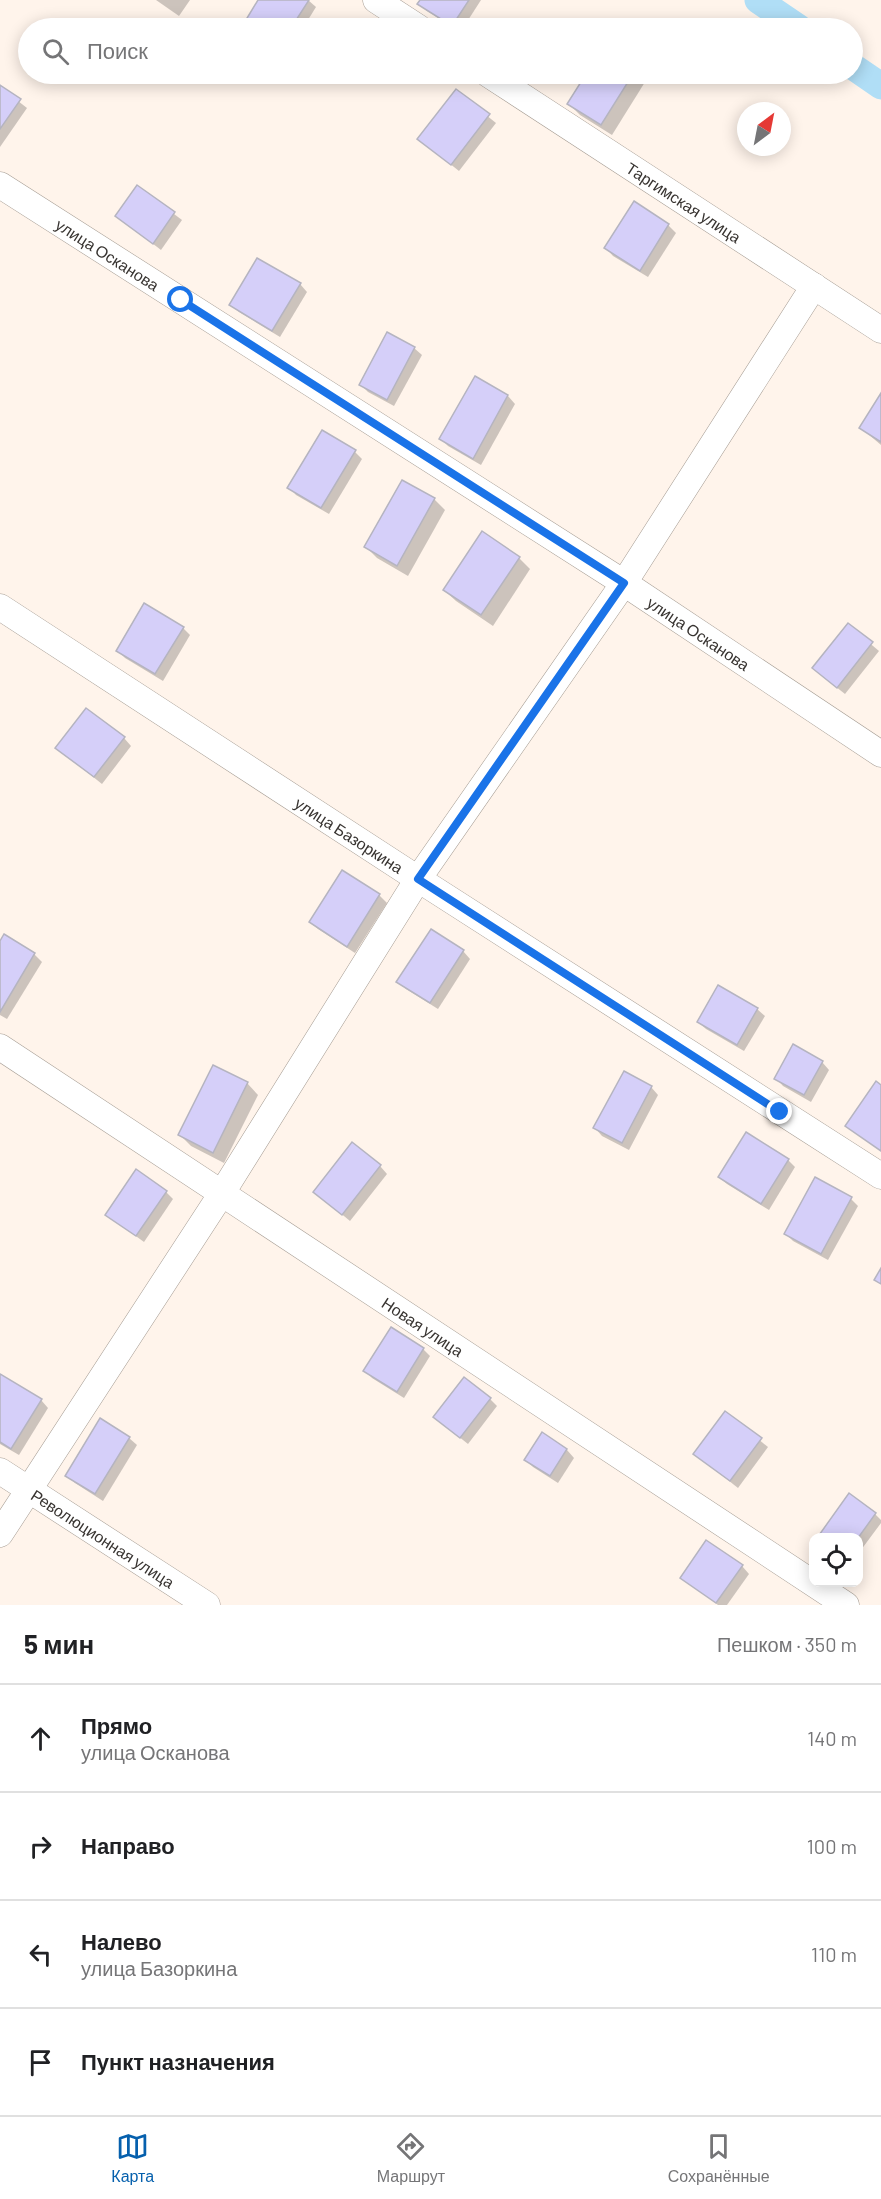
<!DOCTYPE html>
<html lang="ru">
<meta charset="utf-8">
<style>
body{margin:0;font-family:Barlow,sans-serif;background:#f2f2f2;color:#202124}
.controls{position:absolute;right:18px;bottom:18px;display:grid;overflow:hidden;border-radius:12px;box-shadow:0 3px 15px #0003}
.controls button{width:54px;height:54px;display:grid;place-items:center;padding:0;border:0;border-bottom:2px solid #e0e0e0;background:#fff;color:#202124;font:30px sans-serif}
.compass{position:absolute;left:737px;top:102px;width:54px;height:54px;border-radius:50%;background:#fff;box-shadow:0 3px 15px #0003;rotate:32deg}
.stop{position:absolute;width:18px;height:18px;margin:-14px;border:4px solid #1a73e8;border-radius:50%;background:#fff}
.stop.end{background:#1a73e8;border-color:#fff;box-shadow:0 2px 6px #0008}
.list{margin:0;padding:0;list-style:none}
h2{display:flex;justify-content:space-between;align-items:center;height:78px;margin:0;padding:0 24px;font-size:26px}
h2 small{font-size:20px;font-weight:400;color:#757577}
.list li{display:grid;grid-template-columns:39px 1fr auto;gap:18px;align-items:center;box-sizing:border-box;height:108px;padding:0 24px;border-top:2px solid #e0e0e0}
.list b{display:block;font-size:22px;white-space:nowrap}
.list p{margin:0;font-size:20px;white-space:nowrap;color:#757577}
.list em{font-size:20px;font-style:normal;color:#757577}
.icon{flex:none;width:33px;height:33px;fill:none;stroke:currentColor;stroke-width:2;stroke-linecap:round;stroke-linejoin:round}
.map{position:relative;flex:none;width:881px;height:1605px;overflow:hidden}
.search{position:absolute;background:#fff;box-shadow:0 3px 15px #0003;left:18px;right:18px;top:18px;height:66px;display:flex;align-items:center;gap:15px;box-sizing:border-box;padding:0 21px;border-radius:33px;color:#757577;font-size:22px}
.sheet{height:510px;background:#fff}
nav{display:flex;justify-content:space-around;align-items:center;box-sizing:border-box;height:84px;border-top:2px solid #e0e0e0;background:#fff;font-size:16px;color:#757577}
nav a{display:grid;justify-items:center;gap:3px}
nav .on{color:#0660ad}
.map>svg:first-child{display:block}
.shadow{fill:#0003}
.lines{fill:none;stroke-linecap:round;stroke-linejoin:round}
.canal{stroke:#b0def6;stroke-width:27}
.building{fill:#d5cff9;stroke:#b5b4c0;stroke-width:1.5}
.minor-casing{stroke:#a59c93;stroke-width:27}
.minor{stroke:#fff;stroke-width:26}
.route{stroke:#1a73e8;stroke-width:8}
.labels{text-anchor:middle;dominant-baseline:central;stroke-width:4.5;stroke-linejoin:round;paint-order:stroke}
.street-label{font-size:16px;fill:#383431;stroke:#fff4eb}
</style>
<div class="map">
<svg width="881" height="1605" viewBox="0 0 881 1605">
<rect width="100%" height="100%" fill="#fff4eb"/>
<g class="shadow">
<polygon points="156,0 190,0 179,16"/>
<polygon points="260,0 308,0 316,7 303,28 242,28"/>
<polygon points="422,0 481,0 463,28 454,28 427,11 419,4"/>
<polygon points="588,74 650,74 612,135 580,115 569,104"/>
<polygon points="0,87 27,108 0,147"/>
<polygon points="456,91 496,123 459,171 419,139"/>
<polygon points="138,187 182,220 161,250 117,216"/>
<polygon points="634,203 668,225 676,233 648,277 613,256 606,248"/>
<polygon points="300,284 307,292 280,337 239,312 231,305"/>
<polygon points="414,348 422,355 394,406 368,392 361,385"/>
<polygon points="475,378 508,396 515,404 481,465 448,446 441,439"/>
<polygon points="881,396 881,445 861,428"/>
<polygon points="355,452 362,459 329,514 296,495 289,487"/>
<polygon points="434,499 445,510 408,576 377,558 366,547"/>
<polygon points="519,558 530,569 493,626 456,601 444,590"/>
<polygon points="848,625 879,651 845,694 821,675"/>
<polygon points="183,628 190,635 163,681 125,658 117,650"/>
<polygon points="124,738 131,746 102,784 57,748"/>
<polygon points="343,872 379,895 387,903 355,953 318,929 310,922"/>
<polygon points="4,936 34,954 42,962 7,1019 0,1015 0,944"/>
<polygon points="463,951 470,959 438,1009 406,989 398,981"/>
<polygon points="757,1009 765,1016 744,1051 706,1029 698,1022"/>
<polygon points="822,1062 829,1070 811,1102 783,1086 776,1078"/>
<polygon points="247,1083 258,1095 224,1163 191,1146 180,1135"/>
<polygon points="651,1087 658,1095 629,1150 602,1136 595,1128"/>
<polygon points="881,1087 881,1151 847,1126"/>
<polygon points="788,1160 795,1167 769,1210 727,1184 719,1177"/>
<polygon points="380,1166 387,1174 350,1221 315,1192"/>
<polygon points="166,1192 173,1199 144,1242 107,1215"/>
<polygon points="851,1199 858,1206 828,1260 793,1241 786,1234"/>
<polygon points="423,1349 430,1356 404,1398 372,1378 365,1370"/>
<polygon points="0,1376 41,1400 48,1408 19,1455 0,1444"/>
<polygon points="490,1399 497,1406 468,1444 443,1424"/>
<polygon points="725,1413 768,1447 738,1488 695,1454"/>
<polygon points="542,1434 567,1450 574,1458 558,1483 533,1467 526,1460"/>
<polygon points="129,1438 137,1445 103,1501 75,1483 67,1476"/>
<polygon points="875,1514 881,1520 881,1523 858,1554 858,1538 819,1538"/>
<polygon points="742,1566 749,1574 727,1605 718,1605 682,1577"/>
</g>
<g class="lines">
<g class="canal">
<polyline points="758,0 799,28"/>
<polyline points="852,66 881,86"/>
</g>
</g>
<g class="building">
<polygon points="258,0 309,0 291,28 241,28"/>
<polygon points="420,0 469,0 452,26 417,4"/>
<polygon points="586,74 633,74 601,125 567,104"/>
<polygon points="0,85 21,99 0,129"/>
<polygon points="456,89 490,114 451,165 417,139"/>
<polygon points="137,185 175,212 153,244 115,216"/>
<polygon points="634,201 669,224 640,271 604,248"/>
<polygon points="257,258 301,283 272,331 229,305"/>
<polygon points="387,332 415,347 387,400 359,385"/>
<polygon points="475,376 508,395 473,459 439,439"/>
<polygon points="881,393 881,442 859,428"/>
<polygon points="322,430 356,450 321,508 287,488"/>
<polygon points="402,480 435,498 397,566 364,547"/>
<polygon points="482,531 520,557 481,615 443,590"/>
<polygon points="144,603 184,627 155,674 116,651"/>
<polygon points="848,623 873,642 837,688 812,668"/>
<polygon points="86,708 125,737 94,777 55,748"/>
<polygon points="342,870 380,894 347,947 309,922"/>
<polygon points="431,929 464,950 430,1003 396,982"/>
<polygon points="4,934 35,953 0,1012 0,941"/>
<polygon points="718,985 758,1008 737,1045 697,1022"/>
<polygon points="793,1044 823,1061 804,1095 774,1079"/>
<polygon points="213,1065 248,1082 213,1153 178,1135"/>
<polygon points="624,1071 652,1086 622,1143 593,1128"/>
<polygon points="876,1081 881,1085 881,1151 845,1126"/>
<polygon points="746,1132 789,1159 761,1204 718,1177"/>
<polygon points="352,1142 381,1165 342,1215 313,1192"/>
<polygon points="136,1169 167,1191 136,1236 105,1215"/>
<polygon points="815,1177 852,1197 821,1254 784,1234"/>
<polygon points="881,1268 881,1284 874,1280"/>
<polygon points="391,1327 424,1348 397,1392 363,1371"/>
<polygon points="0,1374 42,1399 11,1449 0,1442"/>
<polygon points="464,1377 491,1398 460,1438 433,1417"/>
<polygon points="725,1411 762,1438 730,1481 693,1454"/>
<polygon points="100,1418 130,1437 95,1494 65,1476"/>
<polygon points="542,1432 567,1449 550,1476 524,1460"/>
<polygon points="849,1493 876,1513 858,1538 817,1538"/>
<polygon points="706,1540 743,1565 716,1603 680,1578"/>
</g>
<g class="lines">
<defs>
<g id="minor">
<polyline points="376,0 419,28"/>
<path id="s1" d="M 488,74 L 881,330"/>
<path id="s2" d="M 0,185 L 624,583 L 881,754"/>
<path id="s3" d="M 0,607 L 418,879 L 881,1176"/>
<path id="s4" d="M 0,1047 L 846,1605"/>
<path id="s5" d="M 0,1471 L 207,1605"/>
<polyline points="0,1534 222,1193 418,879 624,583 814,286"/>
</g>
</defs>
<use href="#minor" class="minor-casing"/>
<use href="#minor" class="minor"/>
</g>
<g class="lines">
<polyline class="route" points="181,300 624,583 418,879 780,1112"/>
</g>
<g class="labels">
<g class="street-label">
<text stroke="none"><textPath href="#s1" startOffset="234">Таргимская улица</textPath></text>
<text stroke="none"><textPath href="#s2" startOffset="128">улица Осканова</textPath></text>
<text stroke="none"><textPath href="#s2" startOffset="830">улица Осканова</textPath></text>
<text stroke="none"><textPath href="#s3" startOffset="417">улица Базоркина</textPath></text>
<text stroke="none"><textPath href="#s4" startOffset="507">Новая улица</textPath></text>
<text stroke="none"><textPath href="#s5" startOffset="123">Революционная улица</textPath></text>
</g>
</g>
</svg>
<div class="controls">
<button><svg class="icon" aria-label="locate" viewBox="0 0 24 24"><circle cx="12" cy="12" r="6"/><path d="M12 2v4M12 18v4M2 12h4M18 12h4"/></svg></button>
</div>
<svg class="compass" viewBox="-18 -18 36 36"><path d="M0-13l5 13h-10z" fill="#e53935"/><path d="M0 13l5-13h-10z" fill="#757577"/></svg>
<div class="stop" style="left:181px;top:300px"></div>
<div class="stop end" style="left:780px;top:1112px"></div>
<div class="search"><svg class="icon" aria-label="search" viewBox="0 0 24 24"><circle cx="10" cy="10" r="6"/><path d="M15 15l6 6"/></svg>Поиск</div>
</div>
<section class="sheet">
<h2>5 мин<small>Пешком · 350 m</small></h2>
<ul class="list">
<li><svg class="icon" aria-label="ahead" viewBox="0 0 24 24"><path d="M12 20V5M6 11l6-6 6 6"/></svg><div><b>Прямо</b><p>улица Осканова</p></div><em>140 m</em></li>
<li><svg class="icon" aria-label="right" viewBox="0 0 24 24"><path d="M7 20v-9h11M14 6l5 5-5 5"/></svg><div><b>Направо</b></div><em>100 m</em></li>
<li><svg class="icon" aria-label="left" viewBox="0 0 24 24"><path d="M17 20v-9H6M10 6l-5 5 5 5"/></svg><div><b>Налево</b><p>улица Базоркина</p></div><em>110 m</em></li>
<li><svg class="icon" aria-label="arrive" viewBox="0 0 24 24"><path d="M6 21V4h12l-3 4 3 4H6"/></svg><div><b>Пункт назначения</b></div></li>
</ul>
</section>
<nav>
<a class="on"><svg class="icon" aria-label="map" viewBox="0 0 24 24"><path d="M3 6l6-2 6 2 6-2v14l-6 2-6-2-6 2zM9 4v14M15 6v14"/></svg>Карта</a>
<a><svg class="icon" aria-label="directions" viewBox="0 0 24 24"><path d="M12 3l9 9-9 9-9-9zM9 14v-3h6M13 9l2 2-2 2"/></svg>Маршрут</a>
<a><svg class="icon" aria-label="saved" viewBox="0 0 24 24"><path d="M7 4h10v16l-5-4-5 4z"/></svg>Сохранённые</a>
</nav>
